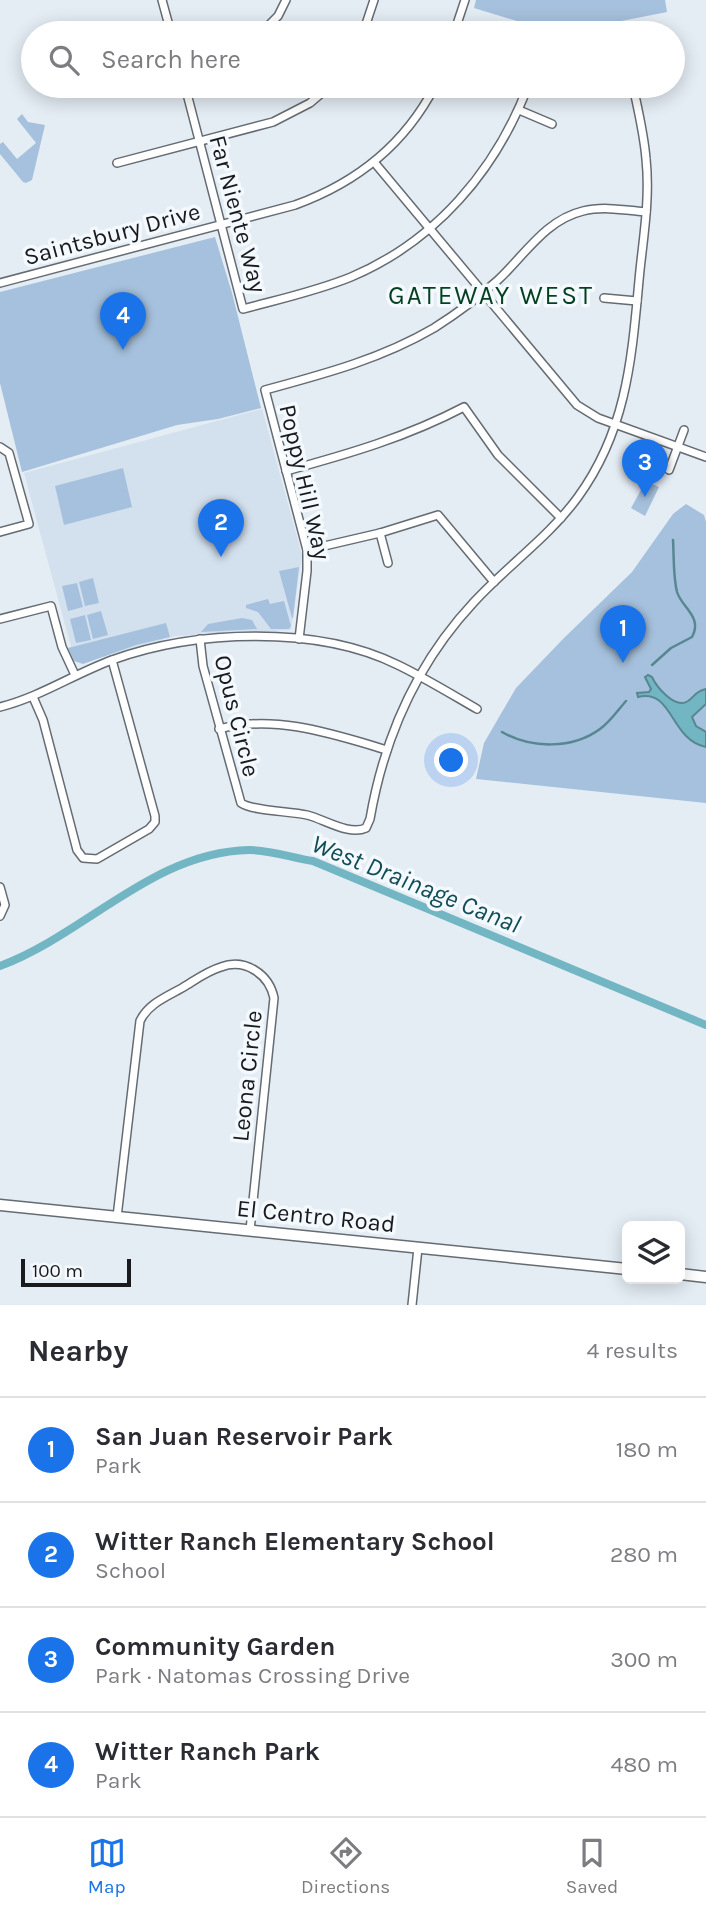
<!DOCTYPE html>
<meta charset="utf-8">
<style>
body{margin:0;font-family:Karla,sans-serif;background:#f7f7f7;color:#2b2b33}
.controls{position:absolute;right:21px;bottom:21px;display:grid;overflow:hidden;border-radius:10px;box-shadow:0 4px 18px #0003}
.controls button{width:63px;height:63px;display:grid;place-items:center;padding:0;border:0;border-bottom:2px solid #e1e1e2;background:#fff;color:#2b2b33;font:35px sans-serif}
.scale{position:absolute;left:21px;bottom:18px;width:110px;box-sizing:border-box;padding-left:7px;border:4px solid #181a1d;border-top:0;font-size:19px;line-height:24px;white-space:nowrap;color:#181a1d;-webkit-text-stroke:5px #f4f9fe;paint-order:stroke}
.you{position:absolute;left:452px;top:761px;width:24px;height:24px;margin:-18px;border:5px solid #fff;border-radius:50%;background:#1a73e8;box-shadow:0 0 0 10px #1a73e833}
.badge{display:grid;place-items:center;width:46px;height:46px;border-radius:50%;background:#1a73e8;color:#fff;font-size:23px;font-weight:700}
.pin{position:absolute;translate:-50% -58px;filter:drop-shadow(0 2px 4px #0008)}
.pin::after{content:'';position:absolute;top:37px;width:24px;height:21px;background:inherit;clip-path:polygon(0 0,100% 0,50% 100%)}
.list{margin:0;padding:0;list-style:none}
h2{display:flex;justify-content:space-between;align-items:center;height:91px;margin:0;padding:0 28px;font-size:30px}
h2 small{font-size:23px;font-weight:400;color:#7c7c81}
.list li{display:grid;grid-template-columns:46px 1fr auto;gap:21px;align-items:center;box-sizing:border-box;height:105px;padding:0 28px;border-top:2px solid #e1e1e2}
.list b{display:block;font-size:26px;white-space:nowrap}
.list p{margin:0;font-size:23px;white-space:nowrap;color:#7c7c81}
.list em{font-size:23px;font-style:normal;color:#7c7c81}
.icon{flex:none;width:38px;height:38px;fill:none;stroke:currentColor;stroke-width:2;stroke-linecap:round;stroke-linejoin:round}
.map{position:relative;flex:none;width:706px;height:1305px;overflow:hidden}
.search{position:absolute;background:#fff;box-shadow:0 4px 18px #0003;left:21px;right:21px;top:21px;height:77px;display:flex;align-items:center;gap:18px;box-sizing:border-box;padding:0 24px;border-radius:38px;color:#7c7c81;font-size:26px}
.sheet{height:511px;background:#fff}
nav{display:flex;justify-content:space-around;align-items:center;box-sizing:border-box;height:98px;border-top:2px solid #e1e1e2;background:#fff;font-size:19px;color:#7c7c81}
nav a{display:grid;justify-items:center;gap:4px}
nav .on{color:#1a73e8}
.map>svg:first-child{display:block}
.built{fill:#d3e0ee}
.green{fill:#a6c1dd}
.water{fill:#72b6c3;stroke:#578791;stroke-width:2}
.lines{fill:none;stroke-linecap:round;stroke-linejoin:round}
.stream{stroke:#578791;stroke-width:2.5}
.canal{stroke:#72b6c3;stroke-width:8}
.street-casing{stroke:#646b72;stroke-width:10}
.secondary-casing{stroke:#646b72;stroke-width:13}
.street{stroke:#fff;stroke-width:7}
.secondary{stroke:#fff;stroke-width:10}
.labels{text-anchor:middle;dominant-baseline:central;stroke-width:7;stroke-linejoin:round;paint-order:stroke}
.street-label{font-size:24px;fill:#181a1d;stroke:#f4f9fe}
.neighbourhood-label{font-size:26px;letter-spacing:2px;fill:#043f20;stroke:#f4f9fe}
.water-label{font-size:26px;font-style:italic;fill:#104d56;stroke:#f4f9fe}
</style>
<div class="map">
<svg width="706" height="1305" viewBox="0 0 706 1305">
<rect width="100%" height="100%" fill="#e4ecf4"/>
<polygon class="built" points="262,409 302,555 291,630 175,636 82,663 73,654 24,473"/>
<g class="green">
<polygon points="476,0 665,0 667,12 591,27 564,28 533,26 474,8"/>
<polygon points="22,114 28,122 45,125 32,180 26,183 23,182 0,154 0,144 3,142 17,159 36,143 17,119"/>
<polygon points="215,237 232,293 261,408 218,419 177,425 22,472 0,383 0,292"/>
<polygon points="123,468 132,507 64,525 55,486"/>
<polygon points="646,481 659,487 645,516 631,508"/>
<polygon points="686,504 704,515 706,522 706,803 476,779 484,743 516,688 563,639 632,572 673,514"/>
<polygon points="299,567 293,618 292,618 279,571"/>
<polygon points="93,578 99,603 85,606 79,582"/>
<polygon points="77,583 83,607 68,611 62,586"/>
<polygon points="268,599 270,604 284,601 291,626 289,629 271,629 258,612 246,608 246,605"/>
<polygon points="101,611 108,635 93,639 87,615"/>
<polygon points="85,615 91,640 76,643 70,619"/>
<polygon points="242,618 252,620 257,629 201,632 208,624"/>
<polygon points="166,623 170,637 136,645 83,664 74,661 68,648"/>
</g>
<path class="water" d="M 648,675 L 652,677 C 656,686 675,710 688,701 C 695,696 696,691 706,689 L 706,704 L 692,717 L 696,726 L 706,732 L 706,747 C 670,740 673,688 638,697 L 637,693 L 649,692 L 651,689 L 645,677 Z"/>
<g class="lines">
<g class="stream">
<path d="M 652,665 L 671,648 L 692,637 C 703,617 682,608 677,592 C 673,576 674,556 673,540"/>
<path d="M 502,732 C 531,749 573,749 600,729 C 610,722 618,710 626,701"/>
</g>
<path class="canal" d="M 0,966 C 86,934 153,852 249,850 C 270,850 293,858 313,861 L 706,1025"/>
<defs>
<g id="street">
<polyline points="162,0 171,33"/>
<polyline points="261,33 278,16 286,0"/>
<polyline points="363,33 374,0"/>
<polyline points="454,33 465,0"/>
<path d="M 185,86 L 243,309 C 280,299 317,291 351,277 C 436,241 496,170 528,86"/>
<polyline points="519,110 552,124"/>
<polyline points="374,162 577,405 598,418 706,457"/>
<polyline points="117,163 273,122 310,103 330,86"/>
<path d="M 0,283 L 295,205 C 356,183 405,144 435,86"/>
<polyline points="604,298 637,301"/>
<polyline points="0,447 9,453 29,524 0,532"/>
<polyline points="669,470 684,430"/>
<path d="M 286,471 C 348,454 407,437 464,407 L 498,455 L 561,518"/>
<polyline points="380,533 388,563"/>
<polyline points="307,550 380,533 438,515 494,582"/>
<polyline points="0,619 51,606 62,647 75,675"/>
<path d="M 200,639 L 203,666 L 241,803 C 252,811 290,811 307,815 C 324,819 349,836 366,828 L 370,819 C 384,738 417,663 474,602 C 507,566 549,537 578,497 C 629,427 632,352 640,270 C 644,233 650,196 646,159 C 644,134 638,110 633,86"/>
<path d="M 299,639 L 307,571 L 307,550 L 265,390 C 324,374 381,359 434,328 C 456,314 478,298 498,280 C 524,256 545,220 583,211 C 603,206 625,210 646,212"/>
<polyline points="33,697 43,720 77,850 83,858 97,859 149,829 155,822 155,816 112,660"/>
<path d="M 0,707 C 40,697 74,674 112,660 C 195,630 317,625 398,665 C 425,678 451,694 477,709"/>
<path d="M 219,729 C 275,714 333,734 387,750"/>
<polyline points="0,887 5,905 0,916"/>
<path d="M 117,1217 L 140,1021 C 148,1004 166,997 182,988 C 194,981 207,971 221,967 C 245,958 269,974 274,998 L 250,1230"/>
<polyline points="412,1305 418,1248"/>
</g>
<g id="secondary">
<polyline points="0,1205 627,1269"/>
<polyline points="680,1274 706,1277"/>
</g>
</defs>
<use href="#street" class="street-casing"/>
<use href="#secondary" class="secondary-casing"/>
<use href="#street" class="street"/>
<use href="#secondary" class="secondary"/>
</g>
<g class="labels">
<g class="street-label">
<text transform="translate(238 214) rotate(75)">Far Niente Way</text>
<text transform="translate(112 234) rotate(-15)">Saintsbury Drive</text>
<text transform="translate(305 482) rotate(77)">Poppy Hill Way</text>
<text transform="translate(237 716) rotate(76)">Opus Circle</text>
<text transform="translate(247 1076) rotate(-84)">Leona Circle</text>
<text transform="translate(316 1216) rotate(6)">El Centro Road</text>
</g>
<g class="neighbourhood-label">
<text x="491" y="295">GATEWAY WEST</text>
</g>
<g class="water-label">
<text transform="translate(416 884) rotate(22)">West Drainage Canal</text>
</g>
</g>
</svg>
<div class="controls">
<button><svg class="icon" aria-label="layers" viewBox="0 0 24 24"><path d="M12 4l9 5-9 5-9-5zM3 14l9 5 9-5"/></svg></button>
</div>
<div class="scale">100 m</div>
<div class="you"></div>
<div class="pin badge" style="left:623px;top:663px">1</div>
<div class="pin badge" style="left:221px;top:557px">2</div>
<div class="pin badge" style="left:645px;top:497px">3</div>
<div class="pin badge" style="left:123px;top:350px">4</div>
<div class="search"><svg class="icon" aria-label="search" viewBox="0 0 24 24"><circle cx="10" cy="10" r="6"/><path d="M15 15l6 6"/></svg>Search here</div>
</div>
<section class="sheet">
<h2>Nearby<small>4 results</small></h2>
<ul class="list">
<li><span class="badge">1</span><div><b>San Juan Reservoir Park</b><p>Park</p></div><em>180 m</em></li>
<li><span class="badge">2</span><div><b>Witter Ranch Elementary School</b><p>School</p></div><em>280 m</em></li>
<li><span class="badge">3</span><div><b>Community Garden</b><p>Park · Natomas Crossing Drive</p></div><em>300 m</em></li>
<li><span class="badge">4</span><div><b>Witter Ranch Park</b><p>Park</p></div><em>480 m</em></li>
</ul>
</section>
<nav>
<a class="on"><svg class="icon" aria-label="map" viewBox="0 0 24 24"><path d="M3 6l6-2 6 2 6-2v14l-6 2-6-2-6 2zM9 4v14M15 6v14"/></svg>Map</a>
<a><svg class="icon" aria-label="directions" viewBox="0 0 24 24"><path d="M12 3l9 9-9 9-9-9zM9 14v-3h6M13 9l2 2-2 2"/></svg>Directions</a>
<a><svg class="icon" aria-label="saved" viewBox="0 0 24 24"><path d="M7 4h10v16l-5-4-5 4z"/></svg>Saved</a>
</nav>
